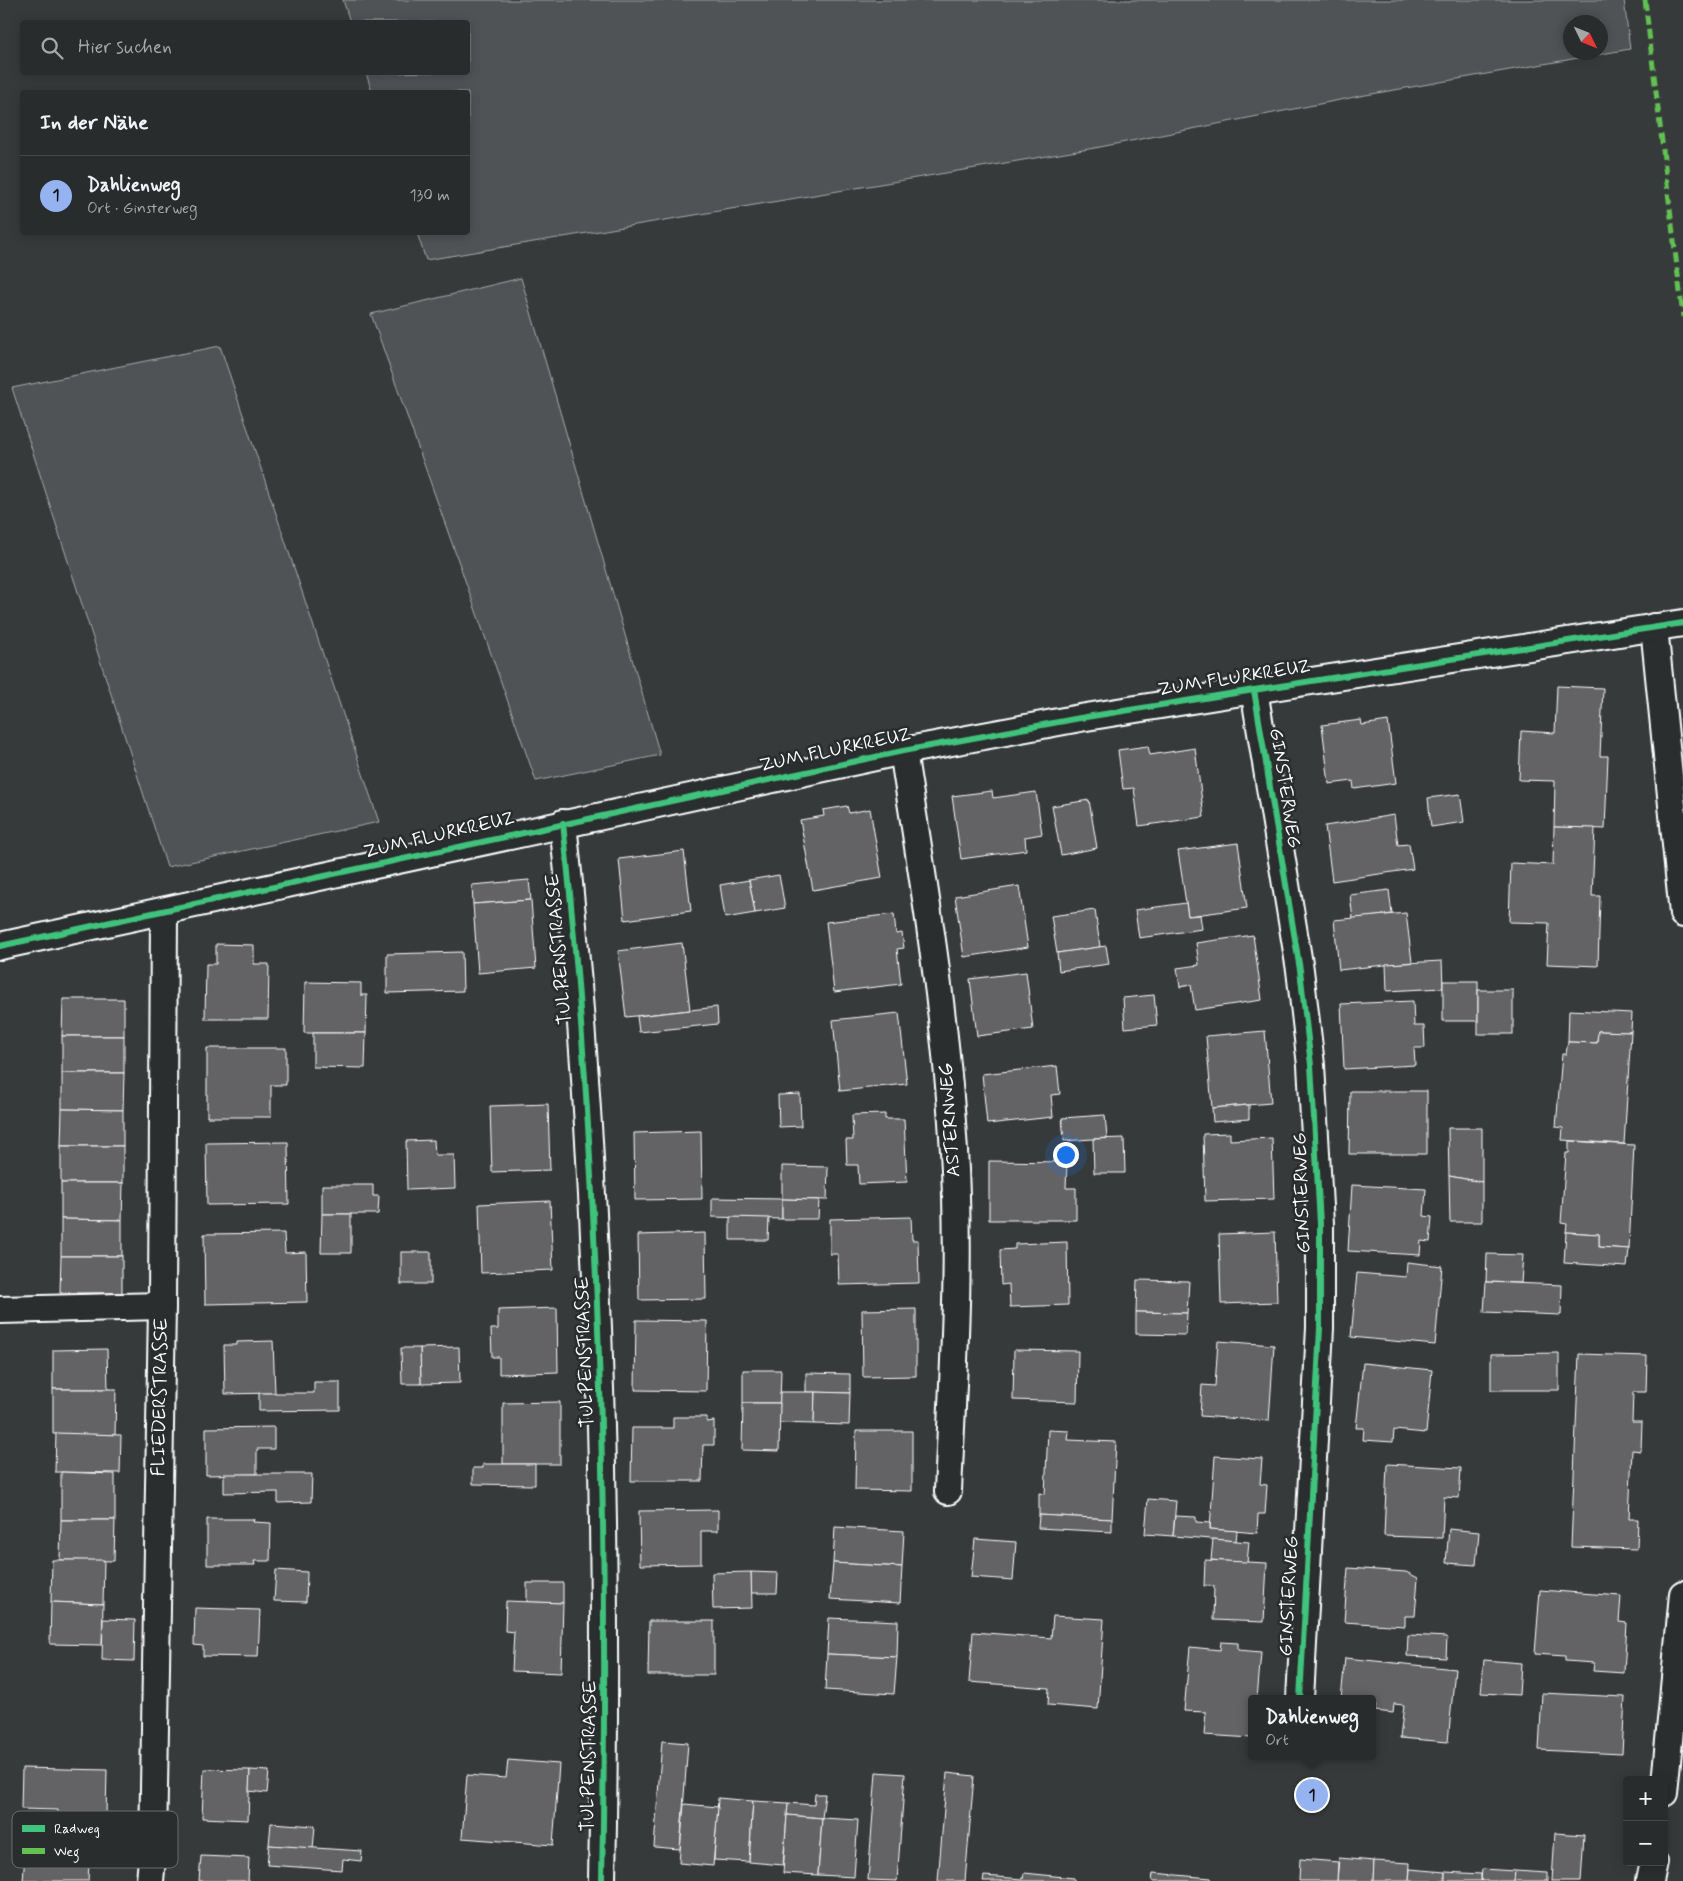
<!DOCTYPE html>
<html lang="de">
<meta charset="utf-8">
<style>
body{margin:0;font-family:Mynerve,sans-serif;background:#353838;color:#f1f3f6}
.controls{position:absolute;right:15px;bottom:15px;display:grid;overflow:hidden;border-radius:5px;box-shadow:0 2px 12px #0003}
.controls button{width:45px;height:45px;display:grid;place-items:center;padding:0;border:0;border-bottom:1px solid #454848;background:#292c2c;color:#f1f3f6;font:25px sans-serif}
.compass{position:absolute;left:1563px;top:15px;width:45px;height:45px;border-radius:50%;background:#292c2c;box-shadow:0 2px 12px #0003;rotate:133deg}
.you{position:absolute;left:1065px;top:1154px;width:18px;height:18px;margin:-12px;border:4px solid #fff;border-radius:50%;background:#1a73e8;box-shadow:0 0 0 8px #1a73e833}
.badge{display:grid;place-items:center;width:32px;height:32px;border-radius:50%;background:#95b2f1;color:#111;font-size:16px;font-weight:700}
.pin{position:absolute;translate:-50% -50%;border:2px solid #fff;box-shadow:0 1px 5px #0006}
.popup{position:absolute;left:1248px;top:1695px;width:128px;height:65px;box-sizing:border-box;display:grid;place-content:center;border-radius:5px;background:#292c2c;filter:drop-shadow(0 1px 4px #0005);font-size:16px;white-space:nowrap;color:#a5a7a9}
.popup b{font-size:19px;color:#f1f3f6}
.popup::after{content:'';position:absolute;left:50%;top:100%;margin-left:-10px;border:10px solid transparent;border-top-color:#292c2c}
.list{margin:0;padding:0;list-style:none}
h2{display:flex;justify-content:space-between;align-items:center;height:65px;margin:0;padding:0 20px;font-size:21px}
h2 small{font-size:16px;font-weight:400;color:#a5a7a9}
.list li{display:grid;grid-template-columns:32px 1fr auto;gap:15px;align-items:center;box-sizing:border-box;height:80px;padding:0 20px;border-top:1px solid #454848}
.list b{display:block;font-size:19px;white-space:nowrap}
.list p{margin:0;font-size:16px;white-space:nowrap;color:#a5a7a9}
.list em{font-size:16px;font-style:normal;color:#a5a7a9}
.icon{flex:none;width:28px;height:28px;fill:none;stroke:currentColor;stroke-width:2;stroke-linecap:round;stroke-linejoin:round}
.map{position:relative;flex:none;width:1683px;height:1881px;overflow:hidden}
.search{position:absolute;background:#292c2c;box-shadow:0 2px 12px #0003;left:20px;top:20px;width:450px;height:55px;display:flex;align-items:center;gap:12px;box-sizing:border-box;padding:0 18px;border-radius:5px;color:#a5a7a9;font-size:19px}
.panel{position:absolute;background:#292c2c;box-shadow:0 2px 12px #0003;left:20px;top:90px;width:450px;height:145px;border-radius:5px}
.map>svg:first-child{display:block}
.green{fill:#505354;stroke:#a8a9aa;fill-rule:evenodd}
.building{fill:#636465;stroke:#fff}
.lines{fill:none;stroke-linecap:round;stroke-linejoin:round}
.street-casing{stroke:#fff;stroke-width:30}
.street{stroke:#2a2d2e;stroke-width:26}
.quiet{stroke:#63c152;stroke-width:5;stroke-dasharray:10 5;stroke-linecap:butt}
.cycleway-casing{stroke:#2a2d2e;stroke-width:9}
.cycleway{stroke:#40c37c;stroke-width:6}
.labels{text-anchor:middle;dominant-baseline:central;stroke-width:5;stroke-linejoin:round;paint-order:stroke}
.street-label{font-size:19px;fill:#fff;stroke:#2a2d2e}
.key{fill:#2a2d2e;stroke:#6a6c6d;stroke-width:1}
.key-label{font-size:14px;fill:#fff}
</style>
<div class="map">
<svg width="1683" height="1881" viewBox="0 0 1683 1881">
<rect width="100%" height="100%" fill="#373a3b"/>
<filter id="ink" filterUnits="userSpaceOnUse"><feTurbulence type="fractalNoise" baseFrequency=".02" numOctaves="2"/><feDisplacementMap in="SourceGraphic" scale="10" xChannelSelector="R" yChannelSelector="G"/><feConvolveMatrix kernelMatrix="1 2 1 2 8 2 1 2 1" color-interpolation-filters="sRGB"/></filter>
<g filter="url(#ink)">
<g class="green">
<path d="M 343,0 L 1624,0 L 1630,49 L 1360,96 L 1095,148 L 426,260 L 417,233 L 468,232 L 468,92 L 372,92 L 366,73 L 468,72 L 468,22 L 350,22 ZM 1600,22 L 1600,52 L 1570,52 L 1570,22 Z"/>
<polygon points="521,278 660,755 536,781 371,314"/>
<polygon points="220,346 379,822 167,867 12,388"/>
</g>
<g class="building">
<polygon points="1557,686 1603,688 1600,756 1608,756 1605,829 1554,827 1555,781 1519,780 1521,731 1555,733"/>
<polygon points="1361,720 1362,725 1388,721 1396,783 1354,789 1353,781 1329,784 1322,725"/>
<polygon points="1148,746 1150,755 1195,748 1204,817 1139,826 1134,788 1123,789 1118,750"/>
<polygon points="992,791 993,798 1036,792 1042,834 1025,837 1026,850 961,859 952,796"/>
<polygon points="1460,794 1464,822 1431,827 1428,798"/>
<polygon points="1089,800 1097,848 1061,855 1052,806"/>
<polygon points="847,806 849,813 870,809 882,878 813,890 800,820 824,816 823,810"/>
<polygon points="1394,815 1398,845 1409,844 1413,869 1332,881 1325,826"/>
<polygon points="1554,827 1595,828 1592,896 1600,896 1598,966 1547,964 1549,923 1509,922 1511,863 1553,865"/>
<polygon points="1238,843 1247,908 1188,916 1178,851"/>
<polygon points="684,851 691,911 625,920 619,859"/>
<polygon points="779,875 785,908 755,913 749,880"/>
<polygon points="529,880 531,900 473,904 472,885"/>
<polygon points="749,880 755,913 725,918 720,885"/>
<polygon points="1019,886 1028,947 964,957 955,896"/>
<polygon points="1389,890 1392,914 1353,919 1350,895"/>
<polygon points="531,900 536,968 478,973 473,904"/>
<polygon points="1186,903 1188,916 1200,915 1202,929 1139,938 1135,910"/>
<polygon points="1095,910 1100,947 1057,953 1051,916"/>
<polygon points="1406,913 1412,962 1339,970 1334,920"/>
<polygon points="894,914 896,934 902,933 904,948 897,949 901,984 834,992 826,922"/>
<polygon points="1253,935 1262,1000 1195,1010 1191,985 1180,987 1177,968 1199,965 1196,943"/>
<polygon points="682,943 690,1010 626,1017 618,951"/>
<polygon points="216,944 254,945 254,964 269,964 268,1019 205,1019 206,964 216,964"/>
<polygon points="1106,946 1109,964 1059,971 1057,953"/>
<polygon points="462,952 463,991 387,993 387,954"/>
<polygon points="1442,961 1443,988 1387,991 1386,964"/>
<polygon points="1026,972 1033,1029 977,1036 970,979"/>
<rect x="1443" y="981" width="35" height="40"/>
<polygon points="305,982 361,983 361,995 367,995 366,1033 304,1033"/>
<rect x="1478" y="990" width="35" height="44"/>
<polygon points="1154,995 1157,1025 1125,1028 1123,998"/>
<polygon points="63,999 124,999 124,1036 62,1036"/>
<polygon points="1413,1001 1414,1026 1424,1026 1425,1048 1414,1048 1415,1065 1344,1069 1341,1004"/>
<polygon points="717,1007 718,1024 639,1032 637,1016"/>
<polygon points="1569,1010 1632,1013 1631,1032 1598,1031 1597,1043 1568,1042"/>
<polygon points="899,1013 907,1084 840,1091 833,1020"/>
<polygon points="1265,1031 1271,1103 1212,1108 1206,1036"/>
<polygon points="1598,1031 1631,1032 1624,1144 1562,1140 1563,1128 1556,1127 1562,1054 1566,1054 1568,1042 1597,1043"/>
<polygon points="313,1033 366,1033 365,1068 313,1067"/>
<rect x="62" y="1036" width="62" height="37"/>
<polygon points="207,1048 286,1048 286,1085 271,1085 271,1117 207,1117"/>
<polygon points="1057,1066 1060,1094 1051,1095 1053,1117 987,1124 982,1074"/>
<polygon points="62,1073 124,1073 123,1110 62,1109"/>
<polygon points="1350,1091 1427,1091 1427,1154 1349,1154"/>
<polygon points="800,1094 801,1126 779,1127 778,1095"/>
<polygon points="548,1104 550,1170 492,1172 490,1106"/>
<polygon points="1249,1105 1249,1119 1213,1122 1212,1108"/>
<polygon points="62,1109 123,1110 123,1146 61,1146"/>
<polygon points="885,1114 885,1119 904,1119 907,1182 859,1184 858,1165 847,1165 846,1140 853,1140 852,1115"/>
<polygon points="1105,1115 1107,1138 1064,1141 1062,1118"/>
<polygon points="1448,1128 1482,1128 1482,1182 1449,1176"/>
<polygon points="701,1131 702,1199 635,1200 634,1133"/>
<polygon points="1230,1133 1230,1140 1272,1138 1274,1199 1205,1201 1203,1134"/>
<polygon points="1124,1138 1125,1173 1094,1173 1093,1139"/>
<polygon points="434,1140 435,1155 454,1155 455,1188 407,1190 406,1141"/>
<polygon points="1569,1141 1634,1145 1629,1249 1599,1247 1599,1234 1566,1232 1567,1224 1561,1223 1566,1153 1569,1153"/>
<polygon points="288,1142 289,1204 207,1205 206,1143"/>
<rect x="61" y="1146" width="62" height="37"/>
<polygon points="989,1161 1067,1162 1066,1188 1076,1188 1076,1220 989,1220"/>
<polygon points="782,1166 828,1167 827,1200 782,1199"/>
<polygon points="1449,1176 1482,1182 1482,1222 1450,1222"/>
<polygon points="61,1183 123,1183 122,1220 61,1219"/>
<polygon points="322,1185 373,1185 373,1196 379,1196 378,1214 322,1214"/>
<polygon points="1352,1185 1426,1189 1424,1216 1432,1217 1430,1242 1421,1241 1420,1255 1348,1251"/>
<polygon points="712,1198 782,1199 782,1219 712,1217"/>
<polygon points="782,1199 819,1200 818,1219 782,1219"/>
<polygon points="550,1201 553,1270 481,1273 479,1204"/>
<polygon points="322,1214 351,1214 351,1253 321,1253"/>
<polygon points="730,1217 769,1218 768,1240 730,1240"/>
<polygon points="911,1217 912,1240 918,1240 919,1283 839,1285 838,1254 830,1254 830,1219"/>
<polygon points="61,1219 122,1220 122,1256 61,1256"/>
<polygon points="1275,1232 1277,1302 1221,1304 1219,1234"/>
<polygon points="1566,1232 1599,1234 1599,1247 1629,1249 1627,1267 1564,1263"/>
<polygon points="284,1233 285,1253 306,1252 307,1302 205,1304 204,1234"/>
<polygon points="705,1233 706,1299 639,1300 638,1235"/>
<polygon points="1067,1242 1068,1305 1010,1307 1009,1284 1001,1285 1000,1250 1015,1249 1015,1244"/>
<rect x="401" y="1252" width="30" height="32"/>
<polygon points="1487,1254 1523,1255 1521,1283 1486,1282"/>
<polygon points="61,1256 122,1256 122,1293 60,1293"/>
<polygon points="1407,1262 1442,1266 1435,1345 1351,1337 1357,1273 1406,1277"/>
<polygon points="1137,1280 1189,1281 1187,1313 1136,1312"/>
<polygon points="1486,1282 1562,1285 1561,1315 1484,1312"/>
<polygon points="557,1308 558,1372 499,1374 499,1357 492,1357 491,1329 498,1329 498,1310"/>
<polygon points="916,1309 916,1376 863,1377 862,1310"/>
<polygon points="1136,1312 1187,1313 1186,1335 1136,1334"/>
<polygon points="636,1320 707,1321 706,1391 635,1390"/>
<polygon points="273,1341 275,1393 225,1394 224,1345 237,1345 237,1342"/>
<polygon points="1218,1341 1274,1345 1269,1421 1200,1416 1202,1385 1215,1386"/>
<polygon points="459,1347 460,1383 421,1384 420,1348"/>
<polygon points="401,1348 420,1348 421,1384 402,1384"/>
<polygon points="107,1349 108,1389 53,1389 53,1350"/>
<polygon points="1014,1350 1078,1351 1077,1402 1013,1400"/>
<polygon points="1559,1353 1559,1390 1491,1390 1491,1354"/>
<polygon points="1579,1354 1647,1356 1646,1392 1633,1392 1632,1422 1642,1422 1641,1451 1632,1450 1629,1519 1638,1519 1637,1549 1571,1547"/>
<polygon points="1363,1363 1432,1370 1426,1433 1394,1430 1393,1442 1363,1440 1364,1428 1356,1428"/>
<polygon points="743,1370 781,1370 780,1403 743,1403"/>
<polygon points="806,1373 850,1374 850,1393 806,1392"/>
<polygon points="314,1382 340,1382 340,1410 259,1411 259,1393 314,1393"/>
<polygon points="53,1389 116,1389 115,1435 53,1434"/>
<polygon points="780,1392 815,1392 814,1424 779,1423"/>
<polygon points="815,1392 850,1393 849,1425 814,1424"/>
<polygon points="560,1402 560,1464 503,1464 503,1403"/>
<polygon points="743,1403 780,1403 779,1451 742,1450"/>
<polygon points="673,1417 707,1417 707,1422 714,1421 714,1445 703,1445 702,1481 631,1481 632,1428 673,1428"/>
<polygon points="274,1427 274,1449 257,1449 257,1474 206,1475 206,1428"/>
<polygon points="1048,1430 1069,1431 1068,1440 1116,1442 1112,1519 1039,1515 1039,1493 1045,1494"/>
<polygon points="856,1431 912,1431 912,1491 855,1490"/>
<polygon points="56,1433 121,1435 120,1473 55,1472"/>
<polygon points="1215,1456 1262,1459 1260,1484 1267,1485 1265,1514 1258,1514 1257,1533 1210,1529"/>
<polygon points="483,1464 535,1464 535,1485 473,1484 473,1468 483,1468"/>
<polygon points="1387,1464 1461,1468 1459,1498 1444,1497 1442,1538 1384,1536"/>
<polygon points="61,1472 115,1474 115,1520 61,1520"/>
<polygon points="224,1474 312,1474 311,1502 278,1503 278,1492 224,1493"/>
<polygon points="1148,1499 1176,1501 1173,1536 1145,1534"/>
<polygon points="718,1510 718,1531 701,1531 701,1564 640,1565 639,1511"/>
<polygon points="1039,1515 1112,1519 1112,1532 1038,1528"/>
<polygon points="1175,1516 1196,1517 1196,1522 1210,1523 1210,1529 1237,1531 1236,1541 1173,1536"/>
<polygon points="207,1519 254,1519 253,1522 271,1523 270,1561 254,1561 255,1565 207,1565"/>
<polygon points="61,1520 115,1520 114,1561 60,1560"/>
<polygon points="835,1527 904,1531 902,1567 833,1563"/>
<polygon points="1449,1529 1479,1532 1476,1565 1446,1563"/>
<polygon points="975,1539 1016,1542 1013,1580 971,1577"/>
<polygon points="1213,1539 1249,1542 1247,1563 1211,1560"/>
<polygon points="52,1560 104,1560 103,1604 51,1602"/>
<polygon points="1205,1560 1267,1563 1264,1622 1213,1620 1214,1586 1204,1586"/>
<polygon points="833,1563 902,1567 900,1603 830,1599"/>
<polygon points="1348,1568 1406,1572 1418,1578 1415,1616 1405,1616 1405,1626 1344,1622"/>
<polygon points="276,1570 307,1572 306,1602 274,1601"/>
<polygon points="751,1572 778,1573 777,1593 751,1593"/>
<polygon points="751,1572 752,1608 713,1609 712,1573"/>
<polygon points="527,1583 563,1583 563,1603 527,1602"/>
<polygon points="1540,1590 1621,1596 1619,1622 1627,1623 1624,1673 1593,1671 1594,1663 1565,1661 1565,1656 1535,1654"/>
<polygon points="506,1601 563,1603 561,1673 512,1671 514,1632 505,1631"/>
<polygon points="51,1602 103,1604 102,1645 50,1644"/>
<polygon points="195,1608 260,1610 258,1657 203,1656 203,1646 194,1645"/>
<polygon points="1053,1616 1104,1619 1098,1709 1048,1705 1049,1688 969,1682 973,1632 1051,1638"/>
<polygon points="829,1618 898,1621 897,1657 827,1654"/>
<polygon points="103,1619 135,1620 134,1661 102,1660"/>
<polygon points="649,1621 714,1621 714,1675 648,1675"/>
<polygon points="1408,1635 1447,1637 1446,1658 1407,1656"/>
<polygon points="1221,1642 1238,1643 1238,1650 1261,1652 1257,1699 1252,1699 1252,1738 1204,1735 1206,1712 1184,1711 1190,1647 1220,1650"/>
<polygon points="827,1654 897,1657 894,1694 825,1690"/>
<polygon points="1345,1658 1455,1669 1448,1742 1400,1738 1404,1705 1394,1704 1393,1713 1375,1711 1376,1704 1372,1704 1372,1699 1341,1699"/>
<polygon points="1484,1660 1521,1663 1519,1695 1481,1693"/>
<polygon points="1542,1693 1625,1697 1622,1754 1539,1750"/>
<polygon points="662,1741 688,1743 680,1849 654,1847"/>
<polygon points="508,1760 559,1764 553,1845 462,1838 467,1775 506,1778"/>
<polygon points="22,1768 107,1770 106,1817 58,1816 58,1810 21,1809"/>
<polygon points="204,1769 250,1770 248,1820 202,1818"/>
<polygon points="250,1770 269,1771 267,1793 249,1791"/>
<polygon points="876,1772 905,1774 897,1881 868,1880"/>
<polygon points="947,1773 974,1776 965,1881 938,1881"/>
<polygon points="1306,1790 1319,1791 1318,1800 1306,1799"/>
<polygon points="815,1794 825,1794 822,1818 787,1815 788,1803 814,1805"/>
<polygon points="718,1798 753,1801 749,1862 714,1860"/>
<polygon points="753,1801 788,1803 783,1865 749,1862"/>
<polygon points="684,1804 718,1807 713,1866 679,1863"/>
<polygon points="787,1815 822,1818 818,1875 783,1873"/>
<polygon points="822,1818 858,1820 854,1877 818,1875"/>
<polygon points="271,1823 315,1826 313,1849 269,1845"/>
<polygon points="1555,1833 1584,1835 1581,1881 1552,1881"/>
<polygon points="26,1842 90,1847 88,1881 23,1881"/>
<polygon points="269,1845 362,1851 361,1861 343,1859 342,1870 267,1865"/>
<polygon points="201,1856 249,1858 248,1881 199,1881"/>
<polygon points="1339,1858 1374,1861 1373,1881 1337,1881"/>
<polygon points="1300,1859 1338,1862 1337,1881 1299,1881"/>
<polygon points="1374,1861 1410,1863 1409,1881 1373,1881"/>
<polygon points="1410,1869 1445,1872 1445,1881 1409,1881"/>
<polygon points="1482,1869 1515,1871 1514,1881 1481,1881"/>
<polygon points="1515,1871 1548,1873 1548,1881 1514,1881"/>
<polygon points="1445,1872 1481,1874 1481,1881 1445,1881"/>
<polygon points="1024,1873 1074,1878 1074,1881 983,1881 984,1876 1023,1879"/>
<polygon points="1153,1873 1211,1878 1211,1881 1152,1881"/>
</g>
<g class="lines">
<defs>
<g id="street">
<polyline points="1654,627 1683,914"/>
<polyline points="1254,690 1300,970 1311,1065 1320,1224 1320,1328 1300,1699"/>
<path d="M 903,751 C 924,884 946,1017 954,1151 C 961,1265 953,1378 948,1491"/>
<path d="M 563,823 C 600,1175 609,1528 602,1881"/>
<polyline points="0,946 903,751 1080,718 1254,690 1683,623"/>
<polyline points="0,1310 162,1306"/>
<polyline points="1664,1793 1683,1594"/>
<polyline points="150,1881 153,1848 162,1306 164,912"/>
<polyline points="1650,1881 1654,1862"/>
</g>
</defs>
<use href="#street" class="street-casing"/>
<use href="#street" class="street"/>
<polyline class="quiet" points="1645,0 1683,317"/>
<defs>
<g id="cycleway">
<polyline points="1254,690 1300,970 1311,1065 1320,1224 1320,1328 1300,1699"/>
<path d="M 563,823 C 600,1175 609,1528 602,1881"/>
<polyline points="0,946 903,751 1080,718 1254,690 1683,623"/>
</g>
</defs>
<use href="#cycleway" class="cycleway-casing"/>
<use href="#cycleway" class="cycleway"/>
</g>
</g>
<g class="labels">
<g class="street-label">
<text transform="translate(1234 678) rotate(-9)">ZUM FLURKREUZ</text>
<text transform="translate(835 750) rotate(-12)">ZUM FLURKREUZ</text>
<text transform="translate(1285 788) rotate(81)">GINSTERWEG</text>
<text transform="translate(439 835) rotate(-13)">ZUM FLURKREUZ</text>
<text transform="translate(559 949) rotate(-95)">TULPENSTRASSE</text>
<text transform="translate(950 1120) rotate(-94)">ASTERNWEG</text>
<text transform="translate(1302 1193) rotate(-92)">GINSTERWEG</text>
<text transform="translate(585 1352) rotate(-92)">TULPENSTRASSE</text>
<text transform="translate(160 1397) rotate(-89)">FLIEDERSTRASSE</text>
<text transform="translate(1289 1596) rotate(-87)">GINSTERWEG</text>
<text transform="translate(589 1756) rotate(-89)">TULPENSTRASSE</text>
</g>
</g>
<rect x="12" y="1811" width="166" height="57" rx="8" class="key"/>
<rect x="22" y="1825" width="23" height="7" fill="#40c37c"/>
<rect x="22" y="1848" width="23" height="6" fill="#63c152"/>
<g class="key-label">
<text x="54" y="1833">Radweg</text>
<text x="54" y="1856">Weg</text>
</g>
</svg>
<div class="controls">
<button>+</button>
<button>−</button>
</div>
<svg class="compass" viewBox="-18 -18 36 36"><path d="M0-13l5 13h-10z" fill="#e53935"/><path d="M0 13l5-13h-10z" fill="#a5a7a9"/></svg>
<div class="you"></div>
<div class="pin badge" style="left:1312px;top:1795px">1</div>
<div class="popup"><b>Dahlienweg</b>Ort</div>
<div class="search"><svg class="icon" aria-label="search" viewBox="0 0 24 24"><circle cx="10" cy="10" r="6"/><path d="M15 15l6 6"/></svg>Hier suchen</div>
<section class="panel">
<h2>In der Nähe<small></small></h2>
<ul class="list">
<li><span class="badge">1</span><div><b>Dahlienweg</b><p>Ort · Ginsterweg</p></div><em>130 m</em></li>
</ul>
</section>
</div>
